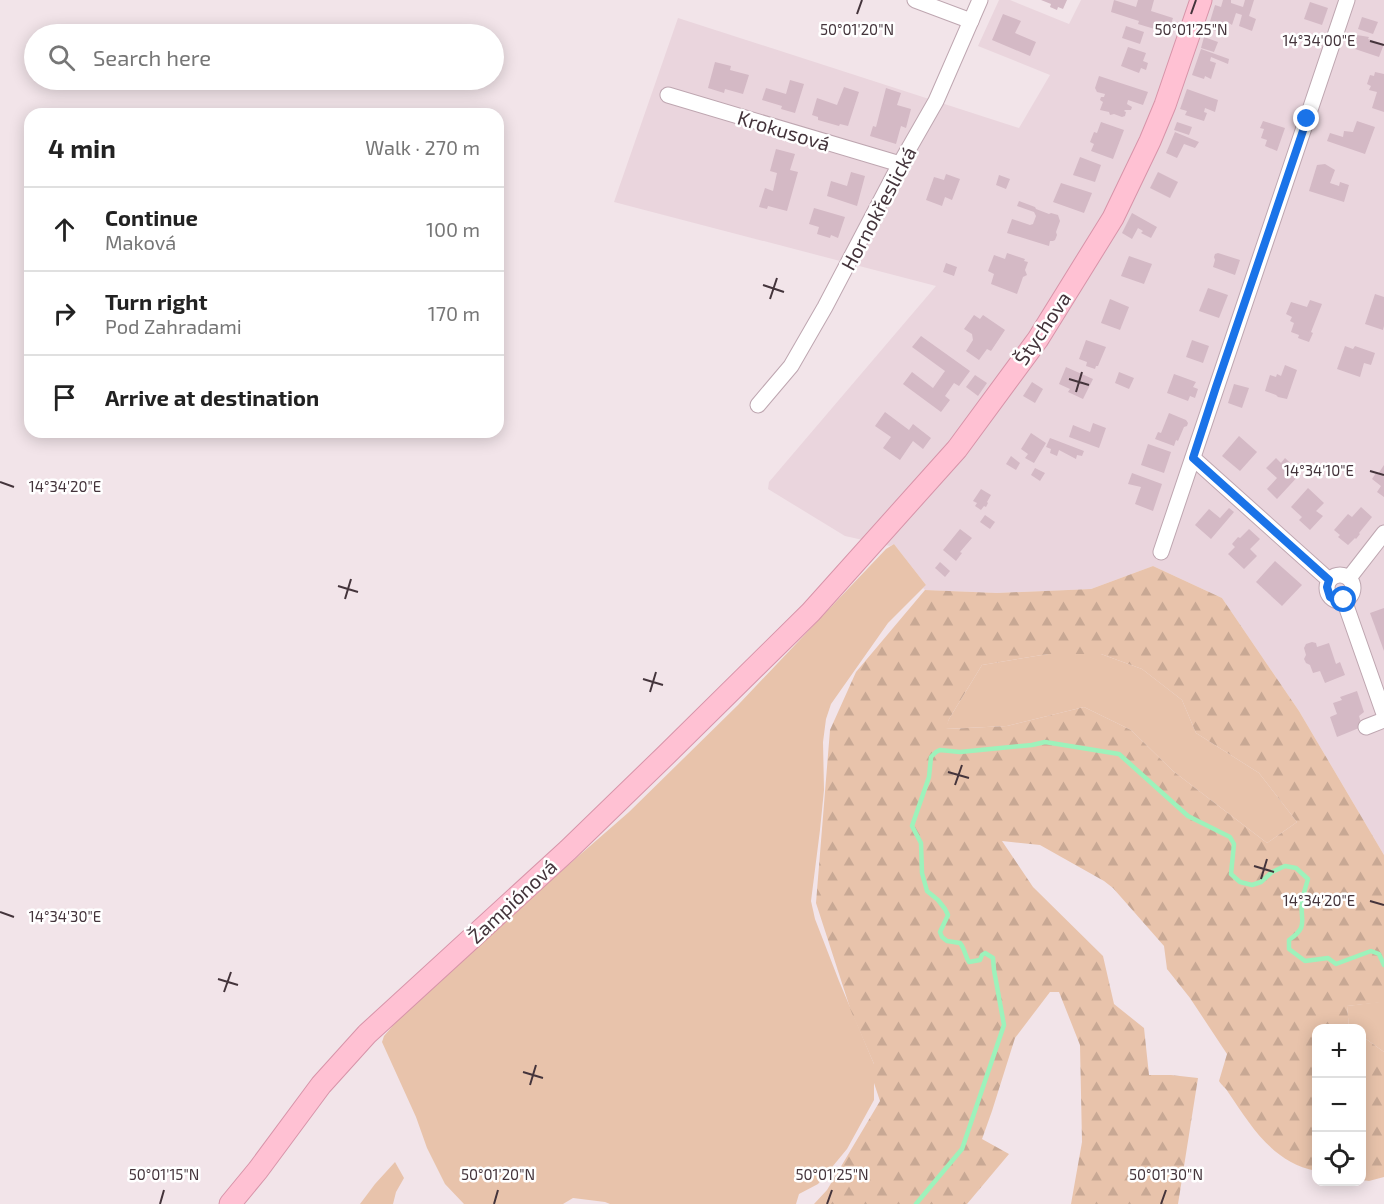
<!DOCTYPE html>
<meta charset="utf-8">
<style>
body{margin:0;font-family:"Exo 2",sans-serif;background:#f2f2f2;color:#222}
.controls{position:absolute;right:18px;bottom:18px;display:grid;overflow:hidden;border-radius:12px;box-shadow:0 3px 15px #0003}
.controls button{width:54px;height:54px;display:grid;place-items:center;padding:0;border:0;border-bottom:2px solid #e0e0e0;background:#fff;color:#222;font:30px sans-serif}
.stop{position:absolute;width:18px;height:18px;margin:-14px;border:4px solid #1a73e8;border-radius:50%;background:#fff}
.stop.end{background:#1a73e8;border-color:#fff;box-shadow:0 2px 6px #0008}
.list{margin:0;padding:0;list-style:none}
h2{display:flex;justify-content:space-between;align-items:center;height:78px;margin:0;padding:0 24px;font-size:26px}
h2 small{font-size:20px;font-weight:400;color:#767676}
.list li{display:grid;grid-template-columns:39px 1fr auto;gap:18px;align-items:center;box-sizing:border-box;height:84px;padding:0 24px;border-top:2px solid #e0e0e0}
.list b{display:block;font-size:22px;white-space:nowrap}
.list p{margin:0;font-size:20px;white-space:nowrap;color:#767676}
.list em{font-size:20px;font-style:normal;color:#767676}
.icon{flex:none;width:33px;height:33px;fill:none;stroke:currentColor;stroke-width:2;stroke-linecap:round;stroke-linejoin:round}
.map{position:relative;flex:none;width:1384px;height:1204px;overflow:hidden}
.search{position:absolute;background:#fff;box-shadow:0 3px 15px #0003;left:24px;top:24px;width:480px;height:66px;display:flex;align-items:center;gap:15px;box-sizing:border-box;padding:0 21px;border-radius:33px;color:#767676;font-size:22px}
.panel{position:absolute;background:#fff;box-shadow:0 3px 15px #0003;left:24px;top:108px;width:480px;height:330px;border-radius:18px}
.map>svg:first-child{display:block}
.residential{fill:#ead5dd}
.green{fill:#e8c3ab}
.forest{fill:url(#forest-firs);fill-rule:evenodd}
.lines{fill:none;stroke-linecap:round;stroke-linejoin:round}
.stream{stroke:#9df2bb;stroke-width:4.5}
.building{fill:#d4b9c5}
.street-casing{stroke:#bea6b0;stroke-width:17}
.secondary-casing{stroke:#d794a9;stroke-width:23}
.street{stroke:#fff;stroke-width:15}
.secondary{stroke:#ffc1d3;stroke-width:21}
.route{stroke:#1a73e8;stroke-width:8}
.ticks{fill:none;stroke:#44343b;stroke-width:2}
.labels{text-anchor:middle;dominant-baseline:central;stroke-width:5;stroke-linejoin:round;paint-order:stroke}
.street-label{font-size:20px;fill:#44343b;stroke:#fff}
.ticks-label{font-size:15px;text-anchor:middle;fill:#44343b;stroke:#fff;stroke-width:5;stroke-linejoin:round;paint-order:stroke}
</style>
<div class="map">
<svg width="1384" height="1204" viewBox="0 0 1384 1204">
<defs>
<pattern id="forest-firs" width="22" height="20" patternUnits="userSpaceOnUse" patternTransform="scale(1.5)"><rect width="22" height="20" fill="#e8c3ab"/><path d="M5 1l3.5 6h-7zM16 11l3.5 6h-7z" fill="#c8a894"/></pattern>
</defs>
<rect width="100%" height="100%" fill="#f2e4e9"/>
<polygon class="residential" points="999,0 1010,0 1069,24 1081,0 1384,0 1384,855 1299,711 1222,598 1153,566 1091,589 997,593 925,590 923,588 926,585 894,544 890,546 845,536 768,489 769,482 936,286 614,202 678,18 1019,128 1050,75 978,46"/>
<g class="green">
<polygon points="894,544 926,585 888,623 831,704 826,719 823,742 824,790 820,830 811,901 815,919 839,981 874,1064 874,1100 847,1149 818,1184 799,1194 796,1204 610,1204 605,1202 573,1198 563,1204 464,1204 445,1184 427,1148 416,1117 382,1042 384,1036 396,1022 489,934 629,812 738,705 886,549"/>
<polygon points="1048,654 1101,654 1142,669 1182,700 1196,733 1259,773 1297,822 1267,843 1173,771 1131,730 1084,707 1007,726 945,729 949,719 982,665"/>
<polygon points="1379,1002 1384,1002 1384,1052 1362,1036 1362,1028 1349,1028 1347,1006"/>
<polygon points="395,1162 404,1178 396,1192 393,1204 360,1204 375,1184"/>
</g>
<g class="forest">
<path d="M 1153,566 L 1222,598 L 1299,711 L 1384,855 L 1384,1002 L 1347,1006 L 1349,1027 L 1351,1028 L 1316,1028 L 1316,1171 C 1272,1162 1252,1127 1228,1092 C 1226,1088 1222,1086 1219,1081 L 1227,1054 L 1190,998 L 1167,969 L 1164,946 L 1113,888 L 1104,881 L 1040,845 L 1002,841 L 1033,887 L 1103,956 L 1114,1004 L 1144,1028 L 1149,1075 L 1171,1075 L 1198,1078 L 1178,1204 L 1071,1204 L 1082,1142 L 1080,1045 L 1059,992 L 1050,992 L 1015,1038 L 992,1111 L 982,1139 L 1009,1154 L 967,1204 L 814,1204 L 827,1190 L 880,1101 L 874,1083 L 874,1064 L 851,1011 L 816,903 L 830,730 L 856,672 L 925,590 L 997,593 L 1091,589 ZM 1048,654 L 1101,654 L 1142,669 L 1182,700 L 1196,733 L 1259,773 L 1297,822 L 1267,843 L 1173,771 L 1131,730 L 1084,707 L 1007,726 L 946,729 L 949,719 L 982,665 Z"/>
<polygon points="1362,1036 1384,1052 1384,1177 1369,1181 1362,1180"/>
</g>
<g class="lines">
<path class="stream" d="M 916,1204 L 962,1149 L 1004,1025 L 994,970 L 993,958 L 985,953 L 982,955 L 980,960 L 969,962 C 965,956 965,949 960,943 L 947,941 L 942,937 L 940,932 L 948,915 L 945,909 L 938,900 L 927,891 L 922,873 L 921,843 L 912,826 L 929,777 L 931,757 L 936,752 L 940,750 L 960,752 L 1032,745 L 1045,742 L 1119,754 L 1188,816 L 1230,837 L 1234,844 L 1231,874 L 1240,882 L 1252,885 L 1261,882 L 1272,872 L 1285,866 L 1296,868 L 1308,879 C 1306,886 1303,895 1302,902 C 1300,922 1309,926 1289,940 L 1289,949 L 1305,961 L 1328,958 L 1336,964 L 1371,951 L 1379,954 L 1384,965"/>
</g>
<g class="building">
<polygon points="1041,0 1067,0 1063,9 1058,7 1057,10 1050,7 1051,4"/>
<polygon points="1114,0 1136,7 1138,0 1154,0 1151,11 1173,18 1168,33 1138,24 1139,21 1111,12"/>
<polygon points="1223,0 1231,0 1231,3 1243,7 1245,0 1254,0 1249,16 1256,19 1252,31 1239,26 1242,15 1236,13 1232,25 1229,23 1225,34 1208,28 1215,5 1221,7"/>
<polygon points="1310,2 1328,8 1322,25 1304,19"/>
<polygon points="1003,14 1021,21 1015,33 1036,42 1030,56 992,40"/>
<polygon points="1362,17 1378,22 1373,34 1358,29"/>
<polygon points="1126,26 1144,32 1140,44 1122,38"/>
<polygon points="1357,35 1369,37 1368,39 1384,44 1379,57 1352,48"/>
<polygon points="1204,37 1218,42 1214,52 1201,48"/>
<polygon points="1128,47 1146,53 1143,61 1148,63 1146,70 1141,68 1139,73 1121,66"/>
<polygon points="1201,49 1229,59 1228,64 1211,57 1210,61 1216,63 1211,79 1205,76 1204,79 1192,75"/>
<polygon points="715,62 731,66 730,70 749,75 743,94 725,89 724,93 708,88"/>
<polygon points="1375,72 1384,74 1384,112 1372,108 1377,92 1369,90 1371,86 1367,84 1370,75 1374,76"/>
<polygon points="1099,76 1148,92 1143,105 1128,100 1127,104 1132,107 1131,110 1125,110 1124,111 1126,112 1125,116 1122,117 1114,114 1110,115 1109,112 1100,110 1103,102 1100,100 1101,97 1104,97 1105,94 1097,92 1095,88"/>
<polygon points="790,80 804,84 795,113 781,109 782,106 762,100 766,88 786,94"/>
<polygon points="844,87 859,92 848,126 840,124 839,126 818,120 818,117 812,115 817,98 837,105"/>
<polygon points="886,88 901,93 897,105 911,109 906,128 901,126 896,144 870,136 873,126 876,127"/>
<polygon points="1187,89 1218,100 1215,112 1205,108 1204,112 1207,113 1204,121 1185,115 1187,111 1180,109"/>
<polygon points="1263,121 1285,128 1277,151 1265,146 1267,140 1261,138 1264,129 1260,128"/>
<polygon points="1357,121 1375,127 1365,154 1327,141 1330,133 1343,137 1344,131 1353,132"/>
<polygon points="1101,122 1124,130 1113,159 1091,151 1094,144 1090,142 1094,132 1097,133"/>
<polygon points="1177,122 1192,127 1189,135 1174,130"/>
<polygon points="1175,132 1199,142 1195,148 1184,144 1177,158 1166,153"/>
<polygon points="776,149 795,154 790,170 798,172 787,211 768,206 767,209 759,207 765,188 773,191 777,173 770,171"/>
<polygon points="1080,157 1101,165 1095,182 1073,175"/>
<polygon points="1325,164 1335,170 1330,183 1339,186 1340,182 1349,185 1344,202 1309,191 1317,165"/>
<polygon points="851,172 865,176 857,206 827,196 831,181 847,186"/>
<polygon points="1158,172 1178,182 1170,198 1150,188"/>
<polygon points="946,174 960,179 952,200 945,197 942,206 926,200 934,177 944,180"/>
<polygon points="999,175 1010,179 1006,189 996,185"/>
<polygon points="1061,183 1092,193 1084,213 1053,202"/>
<polygon points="1019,201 1035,207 1036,209 1049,214 1051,213 1058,215 1060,221 1056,232 1057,235 1055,240 1053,241 1050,241 1049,246 1007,233 1012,219 1030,225 1033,224 1036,216 1034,212 1017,206"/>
<polygon points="814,208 845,217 838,238 831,235 830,238 817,234 819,227 809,224"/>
<polygon points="1132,213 1157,227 1151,238 1141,233 1143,231 1138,228 1132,239 1122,233"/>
<polygon points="1007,253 1025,259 1024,261 1028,262 1025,270 1027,275 1023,277 1017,294 991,284 994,274 988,271 994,255 1005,259"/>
<polygon points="1218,253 1240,260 1235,275 1213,267 1215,260 1214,257 1215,254"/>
<polygon points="1129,256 1152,264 1144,284 1121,276"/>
<polygon points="946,263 957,267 954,276 943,272"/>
<polygon points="1208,288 1228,295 1219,318 1199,311"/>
<polygon points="1375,294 1384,297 1384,326 1383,330 1365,324"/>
<polygon points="1110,299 1129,307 1120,330 1101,323"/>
<polygon points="1310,300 1322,304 1311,332 1313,333 1309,342 1298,338 1299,335 1291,332 1294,323 1290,321 1292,317 1286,314 1291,302 1307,307"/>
<polygon points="974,315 980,319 983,315 1005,330 991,351 987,349 979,360 966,351 973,340 972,334 964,329"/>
<polygon points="921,336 970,371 959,386 954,383 945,396 950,400 941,412 903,384 912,372 933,388 945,371 912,347"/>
<polygon points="1086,340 1106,347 1098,366 1096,366 1095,369 1086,366 1087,362 1079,359"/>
<polygon points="1192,340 1209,346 1203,363 1186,357"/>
<polygon points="1345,346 1353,349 1355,346 1375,353 1371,365 1364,363 1360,377 1337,369"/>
<polygon points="1285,365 1297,370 1287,399 1278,397 1276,395 1265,391 1270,375 1276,377 1277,374 1281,376"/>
<polygon points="1066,367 1093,379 1083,399 1068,392 1070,389 1059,384"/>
<polygon points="1119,372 1134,378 1129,389 1115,383"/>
<polygon points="1174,374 1196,382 1193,387 1198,389 1195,398 1190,396 1188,401 1167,393"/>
<polygon points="975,375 987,383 978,396 966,387"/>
<polygon points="1032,382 1043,389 1035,403 1023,396"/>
<polygon points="1234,384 1249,388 1242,408 1228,403"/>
<polygon points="885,412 909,430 913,424 931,438 923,449 913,441 900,460 883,448 891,437 875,426"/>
<polygon points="1169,413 1186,420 1188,423 1187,426 1184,427 1178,441 1176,440 1174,446 1155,439 1158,432 1161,433"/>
<polygon points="1093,423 1106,428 1099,448 1069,437 1073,425 1090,432"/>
<polygon points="1031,433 1046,443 1034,463 1025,458 1028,454 1021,449"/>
<polygon points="1239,436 1257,452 1240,471 1222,456"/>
<polygon points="1050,438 1084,451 1082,456 1077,455 1076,459 1059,450 1057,456 1050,453 1051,449 1046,447"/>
<polygon points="1148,444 1171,452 1164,473 1141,465"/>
<polygon points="1011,456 1020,463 1016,470 1006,464"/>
<polygon points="1276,458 1281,463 1285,458 1301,473 1277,499 1267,489 1277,478 1266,468"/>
<polygon points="1384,465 1384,497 1377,492 1381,486 1372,479 1376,473 1378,474"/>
<polygon points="1035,468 1045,473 1040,481 1031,475"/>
<polygon points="1132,473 1162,484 1153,511 1135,504 1141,487 1128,484"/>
<polygon points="1308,488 1324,503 1316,511 1323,516 1310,530 1299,520 1302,517 1291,507"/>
<polygon points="981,489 991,495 987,502 988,503 986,507 984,506 981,510 975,506 977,503 973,501"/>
<polygon points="1361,507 1372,517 1359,533 1360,534 1356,539 1355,538 1348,545 1338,537 1340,535 1334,530 1348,514 1352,517"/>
<polygon points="1229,508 1234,512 1211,539 1195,525 1209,509 1220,518"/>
<polygon points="985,515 995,522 990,529 980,522"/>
<polygon points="960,529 972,538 960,552 962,553 956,561 943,550"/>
<polygon points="1249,529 1260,539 1250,549 1257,556 1244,569 1228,554 1235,547 1232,544 1238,537 1240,538"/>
<polygon points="1275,561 1302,585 1282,606 1256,582"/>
<polygon points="940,562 950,571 945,577 935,568"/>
<polygon points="1384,608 1384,651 1370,613"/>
<polygon points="1312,642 1316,643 1317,647 1329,643 1336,664 1340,662 1345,675 1325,683 1320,671 1313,673 1310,665 1306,663 1304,659 1306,655 1304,648 1306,644"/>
<polygon points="1357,691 1364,712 1359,716 1361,723 1358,725 1359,728 1337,737 1330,717 1337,714 1333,703 1342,700 1340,697"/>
</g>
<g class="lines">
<defs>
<g id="street">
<polyline points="915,0 971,21"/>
<polyline points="668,95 900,164"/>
<polyline points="758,405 791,366 825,307 900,164 936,101 980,0"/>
<polyline points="1193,458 1329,580"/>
<polyline points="1161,552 1347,0"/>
<circle cx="1340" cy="588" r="13"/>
<polyline points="1349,578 1384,533"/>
<polyline points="1344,600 1384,714"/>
<polyline points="1366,727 1384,720"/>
</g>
<polyline id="secondary" points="230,1204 258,1170 321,1085 367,1034 568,850 667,754 811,612 957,449 1038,339 1113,218 1150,141 1165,105 1201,0"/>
</defs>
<use href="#street" class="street-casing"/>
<use href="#secondary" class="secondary-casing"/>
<use href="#street" class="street"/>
<use href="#secondary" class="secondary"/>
</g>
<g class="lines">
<polyline class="route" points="1307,119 1216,387 1193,458 1329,580 1327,587 1330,597 1337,601 1344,600"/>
</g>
<path class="ticks" d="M 857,14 L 862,0M 1191,14 L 1196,0M 1370,41 L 1384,45M 763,285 L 784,292M 770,299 L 777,278M 1069,379 L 1089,385M 1076,392 L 1082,372M 1370,471 L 1384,475M 0,482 L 14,487M 338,586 L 358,592M 345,599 L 351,579M 643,679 L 663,685M 650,692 L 656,672M 948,772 L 969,778M 955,785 L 962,765M 1254,866 L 1274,872M 1261,879 L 1267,859M 1370,901 L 1384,905M 0,912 L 14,917M 218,979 L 238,985M 224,992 L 231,972M 523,1072 L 543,1078M 530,1085 L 536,1065M 160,1204 L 164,1190M 494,1204 L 498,1190M 827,1204 L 832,1190M 1161,1204 L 1166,1190"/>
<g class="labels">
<g class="street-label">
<text transform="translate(784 130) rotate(17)">Krokusová</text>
<text transform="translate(878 208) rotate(-62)">Hornokřeslická</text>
<text transform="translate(1042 328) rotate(-56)">Štychova</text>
<text transform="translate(512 901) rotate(-43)">Žampiónová</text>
</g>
</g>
<g class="ticks-label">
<text x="857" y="35">50°01'20"N</text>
<text x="1191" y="35">50°01'25"N</text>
<text x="1319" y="46">14°34'00"E</text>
<text x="1319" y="476">14°34'10"E</text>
<text x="65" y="492">14°34'20"E</text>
<text x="1319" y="906">14°34'20"E</text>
<text x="65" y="922">14°34'30"E</text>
<text x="164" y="1180">50°01'15"N</text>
<text x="498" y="1180">50°01'20"N</text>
<text x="832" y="1180">50°01'25"N</text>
<text x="1166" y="1180">50°01'30"N</text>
</g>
</svg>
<div class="controls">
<button>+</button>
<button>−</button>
<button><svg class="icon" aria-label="locate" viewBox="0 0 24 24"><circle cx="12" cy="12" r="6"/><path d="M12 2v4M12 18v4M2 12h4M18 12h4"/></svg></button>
</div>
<div class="stop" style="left:1344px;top:600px"></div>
<div class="stop end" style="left:1307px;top:119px"></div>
<div class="search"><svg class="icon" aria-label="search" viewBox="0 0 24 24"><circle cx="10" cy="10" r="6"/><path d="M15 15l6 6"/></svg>Search here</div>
<section class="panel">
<h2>4 min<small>Walk · 270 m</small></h2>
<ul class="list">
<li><svg class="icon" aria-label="ahead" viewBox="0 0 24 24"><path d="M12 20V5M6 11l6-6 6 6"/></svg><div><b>Continue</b><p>Maková</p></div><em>100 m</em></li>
<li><svg class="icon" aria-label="right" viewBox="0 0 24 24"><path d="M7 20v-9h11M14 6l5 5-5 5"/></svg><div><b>Turn right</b><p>Pod Zahradami</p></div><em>170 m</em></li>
<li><svg class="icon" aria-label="arrive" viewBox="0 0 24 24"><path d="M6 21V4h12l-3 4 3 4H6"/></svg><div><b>Arrive at destination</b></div></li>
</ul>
</section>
</div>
